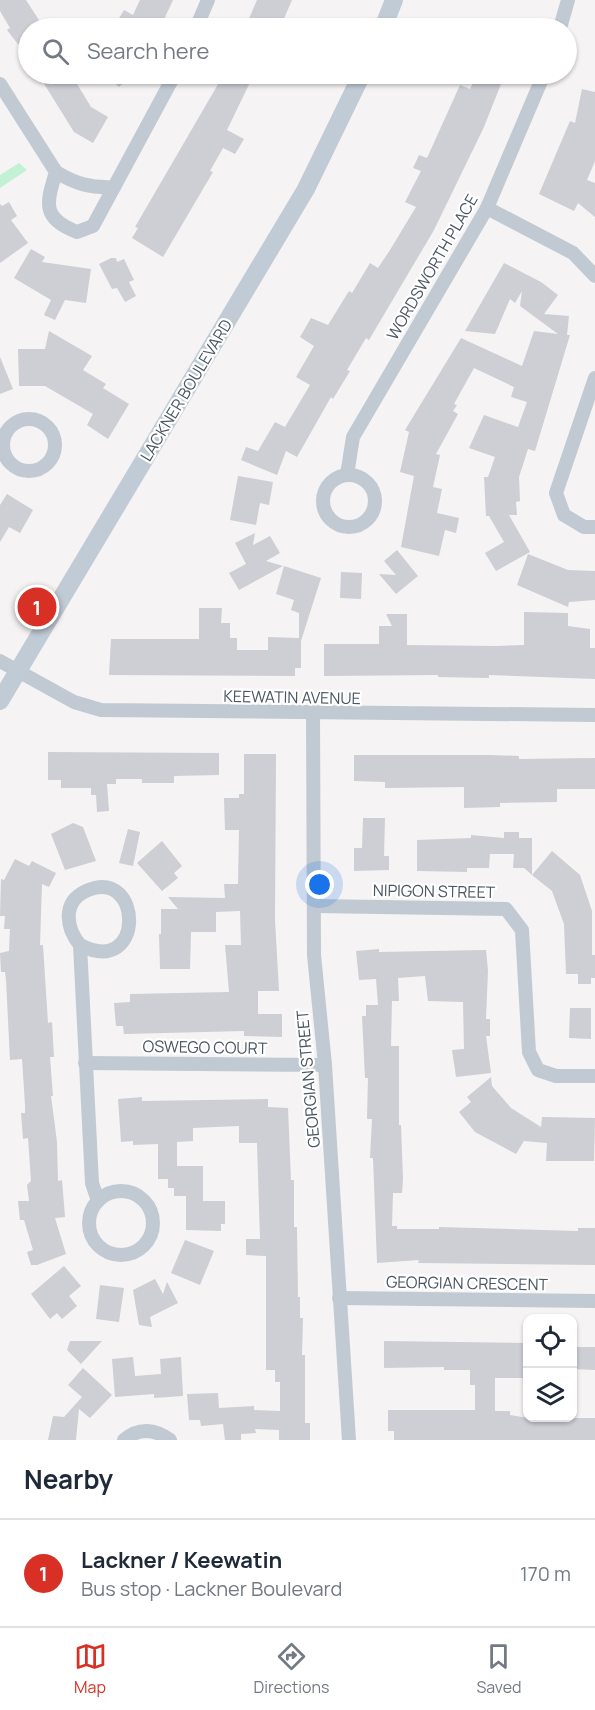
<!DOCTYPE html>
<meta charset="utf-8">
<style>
body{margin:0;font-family:Manrope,sans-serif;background:#f2f2f3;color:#1f2937}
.controls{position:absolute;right:18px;bottom:18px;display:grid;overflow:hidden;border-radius:12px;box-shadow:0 2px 4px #0004}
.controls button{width:54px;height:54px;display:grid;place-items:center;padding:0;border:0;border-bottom:2px solid #e0e1e3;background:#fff;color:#1f2937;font:30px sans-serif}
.you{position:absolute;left:320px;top:885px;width:21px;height:21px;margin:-15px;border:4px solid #fff;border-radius:50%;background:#1a73e8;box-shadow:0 0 0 9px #1a73e833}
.badge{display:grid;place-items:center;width:39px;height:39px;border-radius:50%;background:#d93025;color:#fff;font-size:20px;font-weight:700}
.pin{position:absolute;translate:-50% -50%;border:3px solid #fff;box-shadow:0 2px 6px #0006}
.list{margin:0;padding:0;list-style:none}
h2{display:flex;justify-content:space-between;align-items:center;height:78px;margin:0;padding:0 24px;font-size:26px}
h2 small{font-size:20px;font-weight:400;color:#747a83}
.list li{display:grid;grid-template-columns:39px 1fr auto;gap:18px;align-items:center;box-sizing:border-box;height:108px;padding:0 24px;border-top:2px solid #e0e1e3}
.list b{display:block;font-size:22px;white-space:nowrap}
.list p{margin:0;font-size:20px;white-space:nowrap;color:#747a83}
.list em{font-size:20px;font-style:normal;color:#747a83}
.icon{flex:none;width:33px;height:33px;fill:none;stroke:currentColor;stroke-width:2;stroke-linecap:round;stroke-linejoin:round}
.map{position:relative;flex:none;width:595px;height:1440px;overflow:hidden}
.search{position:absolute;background:#fff;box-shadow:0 2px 4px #0004;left:18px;right:18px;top:18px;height:66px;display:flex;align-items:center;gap:15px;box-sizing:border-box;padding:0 21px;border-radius:33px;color:#747a83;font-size:22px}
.sheet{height:186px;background:#fff}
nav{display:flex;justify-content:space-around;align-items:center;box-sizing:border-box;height:84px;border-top:2px solid #e0e1e3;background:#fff;font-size:16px;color:#747a83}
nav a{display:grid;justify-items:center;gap:3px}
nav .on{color:#d93025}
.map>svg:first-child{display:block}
.green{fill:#c3f1d5}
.building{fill:#cdcfd5}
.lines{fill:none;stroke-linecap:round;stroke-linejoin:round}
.minor{stroke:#c1cad2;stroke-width:14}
.secondary{stroke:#c1cbd6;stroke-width:18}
.labels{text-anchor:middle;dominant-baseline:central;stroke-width:4.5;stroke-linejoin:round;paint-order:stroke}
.street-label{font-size:16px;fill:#4a5661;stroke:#fff}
</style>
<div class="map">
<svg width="595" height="1440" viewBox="0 0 595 1440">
<rect width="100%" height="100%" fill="#f5f3f3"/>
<polygon class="green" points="19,163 27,170 0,188 0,175"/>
<g class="building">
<polygon points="0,0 26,0 44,28 28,28 28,57 7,30 10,28 0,11"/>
<polygon points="140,0 173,0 160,28 113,28 124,10 133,15"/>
<polygon points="257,0 292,0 280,28 245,28"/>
<polygon points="38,74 71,74 91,107 108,117 93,143 74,132"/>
<polygon points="105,74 132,74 119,87"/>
<polygon points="224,74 254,74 227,130 244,139 235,154 223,148 210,171 213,172 163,257 132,238 138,228 135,227"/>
<polygon points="477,74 500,74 498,77 503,79 484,127 434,230 369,340 366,338 347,370 350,371 333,399 331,397 297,457 286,451 277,475 241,460 246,447 258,451 275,422 285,427 310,385 296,377 314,346 300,337 311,318 328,325 349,291 352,293 370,263 378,268 390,250 416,207 405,202 421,171 413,168 419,155 427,158 460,85 470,89"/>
<polygon points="582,89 595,92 595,161 587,180 595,183 595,217 578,203 574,211 539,194 570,121 575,123"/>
<polygon points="9,202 17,216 11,220 28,243 0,263 0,204 2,206"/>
<polygon points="31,249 45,257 42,262 91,269 86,303 65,300 55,320 44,315 51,300 14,278"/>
<polygon points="111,258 116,258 117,262 124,259 134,280 129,282 136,296 125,302 117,288 112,289 99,264"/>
<polygon points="504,263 541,282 558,295 544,314 569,316 567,335 570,335 535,451 528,449 519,477 520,501 516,502 517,515 509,515 530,552 496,571 485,553 504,542 489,516 486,516 484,477 488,477 495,457 469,448 484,415 518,427 527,402 511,397 514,387 474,368 454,404 457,405 453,411 458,414 436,454 440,455 433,487 442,489 437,513 459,518 456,533 445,530 439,556 401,547 414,476 400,472 409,432 405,430 461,338 522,366 534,331 558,334 520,306 522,291 515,303 510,299 495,334 465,331"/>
<polygon points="49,331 92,356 83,370 106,384 103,388 129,404 108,439 87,425 93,414 76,404 45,386 19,386 18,349 45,349"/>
<polygon points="0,357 13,389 0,394"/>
<polygon points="238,476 273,482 269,505 260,503 256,525 230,520"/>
<polygon points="7,494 33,510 20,533 9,527 0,542 0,505"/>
<polygon points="255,533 253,545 270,536 280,553 266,561 283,566 239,590 229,573 246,564 235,543"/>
<polygon points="397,550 418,576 396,594 379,574 396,575 384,561"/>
<polygon points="528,554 568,570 595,571 595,600 569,602 568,607 517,585"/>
<polygon points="284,566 321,578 301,641 301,668 295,668 295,676 109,675 111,639 199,639 199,608 222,608 221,623 230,623 230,638 237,638 237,650 268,650 268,637 299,638 299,613 291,610 294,600 276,594"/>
<polygon points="341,572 362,573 361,599 340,598"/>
<polygon points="524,612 568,613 568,626 590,629 590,648 595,648 595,679 489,675 489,678 438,677 438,675 324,676 324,644 379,644 379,626 392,626 386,614 407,614 407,645 496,646 524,645"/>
<polygon points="48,752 219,753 219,775 174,776 174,783 142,783 142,779 116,779 116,784 107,784 109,811 97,812 96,795 91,795 91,788 61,788 61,780 48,780"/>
<polygon points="244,754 276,754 275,920 279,991 258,991 258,1014 282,1014 282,1037 244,1036 244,1031 124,1034 123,1026 116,1026 114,1003 130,1002 130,994 229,992 225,945 241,945 240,911 216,912 216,932 191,932 190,969 160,969 159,934 161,934 161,909 178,909 168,897 225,898 224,884 238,884 239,830 225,830 224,798 239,798 239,794 244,794"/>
<polygon points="354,755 491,755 519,756 519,759 595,758 595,789 557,789 557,802 500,803 500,807 464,808 464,787 385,788 385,782 354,781"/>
<polygon points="363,818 385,818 384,856 389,856 389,870 354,871 354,848 362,848"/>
<polygon points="73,823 83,827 96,861 65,870 51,834"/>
<polygon points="128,829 140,832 133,866 119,863"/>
<polygon points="504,832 519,832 519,838 532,838 532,875 524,868 513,868 514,854 490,854 489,868 467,868 467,872 417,871 417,840 471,838 471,835 504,838"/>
<polygon points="162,841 182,866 174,873 178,878 162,891 137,863"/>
<polygon points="552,851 580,875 592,911 592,955 595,955 595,978 591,978 591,984 578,984 578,974 566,974 564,924 552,891 532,875"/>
<polygon points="15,859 29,866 32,861 56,873 49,887 42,884 40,945 43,945 48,1023 52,1022 54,1057 50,1057 53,1096 51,1096 57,1142 58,1181 62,1180 65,1217 55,1218 66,1254 37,1265 31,1265 27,1252 33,1250 24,1220 20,1220 18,1201 29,1201 27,1185 31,1181 28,1138 23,1139 21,1113 25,1113 25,1105 22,1059 10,1060 6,980 5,972 1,972 0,953 9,951 10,929 4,929 5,916 0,916 1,879 4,880"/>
<polygon points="379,949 379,952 486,950 488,970 486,1019 490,1019 490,1036 486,1036 491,1073 456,1077 452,1050 464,1049 463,1002 428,1001 425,976 398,978 399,1001 392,1001 391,1046 399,1046 399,1125 401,1125 403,1179 402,1193 393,1193 392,1226 397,1226 397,1229 439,1229 439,1227 578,1231 578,1228 595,1228 595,1265 418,1263 419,1260 377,1263 373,1158 370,1158 372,1119 367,1119 368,1078 365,1078 362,1016 366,1016 366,1005 378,1005 376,979 359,980 356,951"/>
<polygon points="570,1008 591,1008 591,1039 569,1038"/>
<polygon points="491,1077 492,1086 511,1108 541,1127 542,1117 595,1118 594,1161 546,1161 547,1143 524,1141 516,1154 475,1132 459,1112 471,1102 467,1097"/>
<polygon points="142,1097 142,1101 268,1099 268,1107 288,1108 291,1180 294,1180 294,1227 297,1227 298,1297 300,1297 300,1318 303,1318 302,1355 305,1355 305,1423 310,1423 310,1440 279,1440 279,1430 255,1429 256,1433 241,1434 241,1440 225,1440 223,1424 201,1426 200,1420 189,1420 187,1394 218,1393 219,1408 254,1406 254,1410 280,1411 280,1382 275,1382 275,1370 266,1370 266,1256 246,1255 246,1239 260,1239 257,1143 239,1143 239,1126 193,1128 193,1141 177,1142 177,1166 203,1166 203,1201 225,1201 225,1224 221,1224 221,1231 186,1230 186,1196 174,1196 174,1188 168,1188 168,1179 158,1179 158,1144 133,1145 133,1141 121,1142 118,1099"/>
<polygon points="185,1240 214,1251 200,1285 171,1273"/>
<polygon points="64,1266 81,1286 69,1296 77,1306 62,1319 57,1313 50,1319 31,1294"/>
<polygon points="155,1279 163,1294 167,1282 178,1303 150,1317 152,1327 139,1325 133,1290"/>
<polygon points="100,1285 124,1288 119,1322 96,1319"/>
<polygon points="70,1341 102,1341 81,1364 67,1350"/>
<polygon points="384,1341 528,1343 528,1378 495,1378 495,1411 510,1411 510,1415 528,1418 595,1418 595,1440 394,1440 394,1431 388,1431 388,1410 475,1410 475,1385 470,1385 470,1370 444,1370 444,1367 384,1368"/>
<polygon points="573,1347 595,1347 595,1370 573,1369"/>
<polygon points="133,1357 135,1376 161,1374 160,1359 181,1357 183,1396 154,1398 154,1394 115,1397 112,1359"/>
<polygon points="83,1368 112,1395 90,1418 79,1409 76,1440 48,1440 53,1416 64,1417 82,1397 68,1385"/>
</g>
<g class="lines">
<g class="minor">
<polyline points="196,28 208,0"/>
<polyline points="560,28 568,0"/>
<path d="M 0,84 L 56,172 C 46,204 42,218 77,232 L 93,226 L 175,74"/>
<path d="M 56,172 C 76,184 90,188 114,187"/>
<polyline points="487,208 573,253 595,276"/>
<polyline points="595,378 556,493 564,515 584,527 595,527"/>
<circle cx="29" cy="445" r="26"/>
<polyline points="347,475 353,437 487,208 544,74"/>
<circle cx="349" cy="501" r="26"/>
<polyline points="0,661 74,702 101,710 595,715"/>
<polyline points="313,714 314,955 325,1065 349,1440"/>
<polyline points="316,906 506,909 522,930 529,1052 538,1070 556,1076 595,1076"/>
<path d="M 80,945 C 146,979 143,865 86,891 C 62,902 66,928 80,945 L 92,1183 L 98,1201"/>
<polyline points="85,1063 325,1065"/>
<circle cx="121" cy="1223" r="32"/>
<polyline points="339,1298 595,1301"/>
<path d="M 124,1440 C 139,1427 155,1429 170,1440"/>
</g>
<g class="secondary">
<polyline points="383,28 394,0"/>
<polyline points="0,701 306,189 362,74"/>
</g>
</g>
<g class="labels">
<g class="street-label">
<text transform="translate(432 267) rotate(-60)">WORDSWORTH PLACE</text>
<text transform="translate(186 390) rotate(-59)">LACKNER BOULEVARD</text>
<text transform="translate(292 697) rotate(1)">KEEWATIN AVENUE</text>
<text transform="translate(434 891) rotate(1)">NIPIGON STREET</text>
<text transform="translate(205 1047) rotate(1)">OSWEGO COURT</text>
<text transform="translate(308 1079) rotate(-95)">GEORGIAN STREET</text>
<text transform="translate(467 1283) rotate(1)">GEORGIAN CRESCENT</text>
</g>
</g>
</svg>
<div class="controls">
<button><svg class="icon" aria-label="locate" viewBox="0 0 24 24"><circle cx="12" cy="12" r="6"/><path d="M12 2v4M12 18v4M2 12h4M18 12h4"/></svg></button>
<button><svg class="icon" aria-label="layers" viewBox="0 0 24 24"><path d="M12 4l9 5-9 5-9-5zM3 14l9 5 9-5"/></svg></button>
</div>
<div class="you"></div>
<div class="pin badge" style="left:37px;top:607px">1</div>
<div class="search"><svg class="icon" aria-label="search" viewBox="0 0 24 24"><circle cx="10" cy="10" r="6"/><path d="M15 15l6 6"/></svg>Search here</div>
</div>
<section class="sheet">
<h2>Nearby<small></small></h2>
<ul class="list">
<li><span class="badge">1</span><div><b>Lackner / Keewatin</b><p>Bus stop · Lackner Boulevard</p></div><em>170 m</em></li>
</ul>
</section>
<nav>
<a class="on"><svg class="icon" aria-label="map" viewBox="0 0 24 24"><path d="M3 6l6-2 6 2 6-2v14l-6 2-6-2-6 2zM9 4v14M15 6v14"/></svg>Map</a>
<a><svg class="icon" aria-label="directions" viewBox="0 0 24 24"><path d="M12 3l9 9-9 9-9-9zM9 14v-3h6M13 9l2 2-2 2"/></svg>Directions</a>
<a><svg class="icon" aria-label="saved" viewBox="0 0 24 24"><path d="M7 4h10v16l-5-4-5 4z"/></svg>Saved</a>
</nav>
